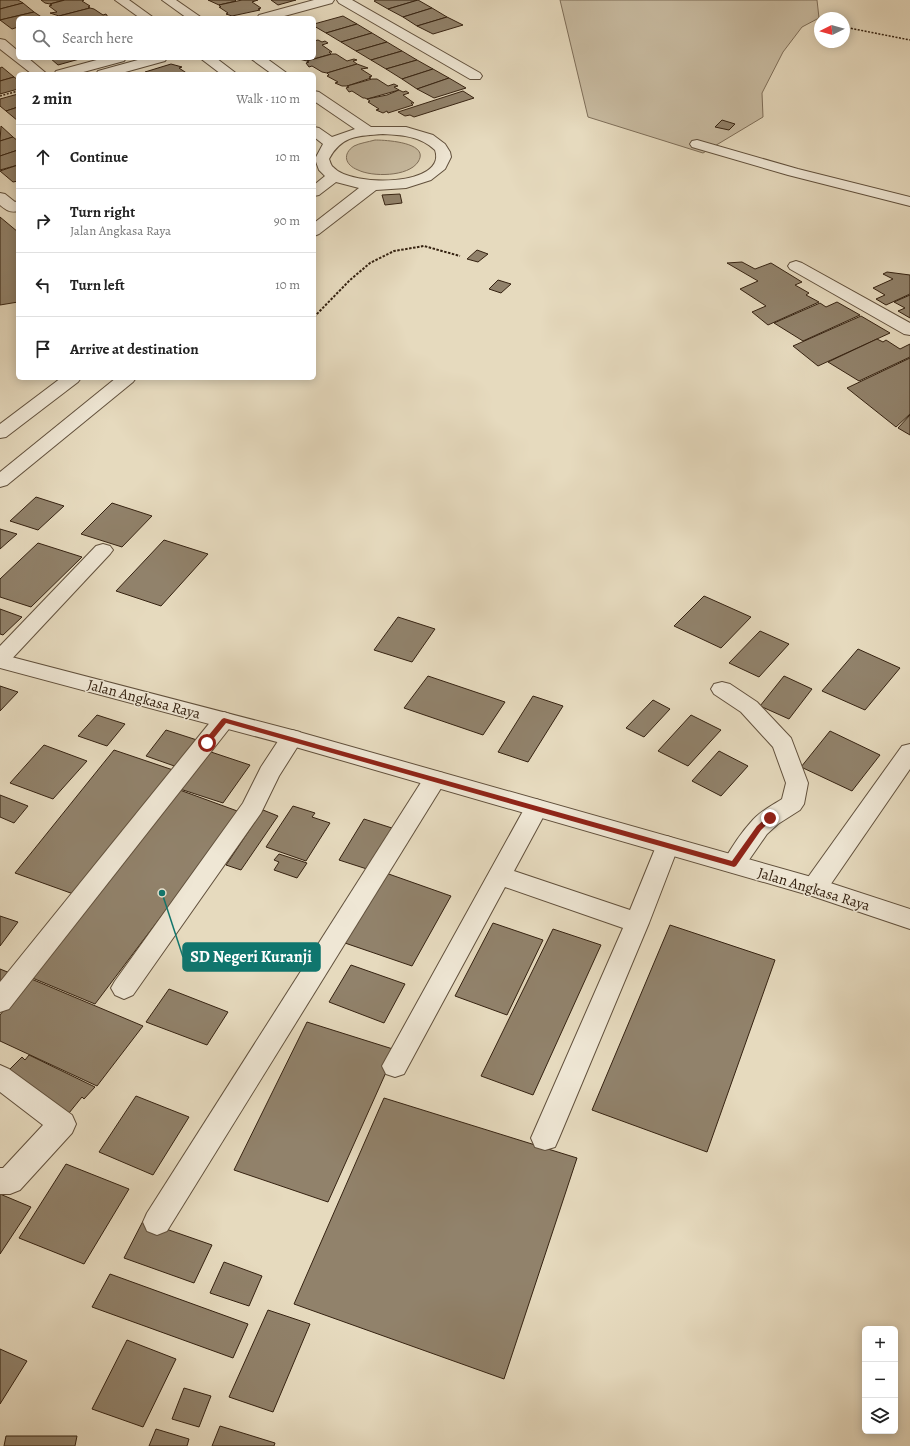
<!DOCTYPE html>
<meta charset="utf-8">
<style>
body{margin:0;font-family:Alegreya,serif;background:#f2f2f2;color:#222}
.controls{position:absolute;right:12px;bottom:12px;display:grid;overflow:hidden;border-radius:6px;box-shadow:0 2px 10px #0003}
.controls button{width:36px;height:36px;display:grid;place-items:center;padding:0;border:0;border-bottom:1px solid #e0e0e0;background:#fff;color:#222;font:20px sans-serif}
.compass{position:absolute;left:814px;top:12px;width:36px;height:36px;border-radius:50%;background:#fff;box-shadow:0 2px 10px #0003;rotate:265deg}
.stop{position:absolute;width:12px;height:12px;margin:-9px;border:3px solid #8f2418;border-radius:50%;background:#fff}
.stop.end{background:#8f2418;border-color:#fff;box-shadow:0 1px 4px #0008}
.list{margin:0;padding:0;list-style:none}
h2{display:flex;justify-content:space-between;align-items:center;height:52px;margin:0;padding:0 16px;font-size:17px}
h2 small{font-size:13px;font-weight:400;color:#767676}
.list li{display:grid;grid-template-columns:26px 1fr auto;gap:12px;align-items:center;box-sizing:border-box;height:64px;padding:0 16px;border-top:1px solid #e0e0e0}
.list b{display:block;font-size:15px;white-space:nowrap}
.list p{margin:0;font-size:13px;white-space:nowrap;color:#767676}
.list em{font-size:13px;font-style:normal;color:#767676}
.icon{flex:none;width:22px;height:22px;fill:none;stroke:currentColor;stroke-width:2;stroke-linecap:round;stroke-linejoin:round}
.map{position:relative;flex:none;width:910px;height:1446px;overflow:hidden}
.search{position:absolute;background:#fff;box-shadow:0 2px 10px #0003;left:16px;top:16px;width:300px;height:44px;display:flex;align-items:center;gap:10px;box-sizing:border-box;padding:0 14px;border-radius:6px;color:#767676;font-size:15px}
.panel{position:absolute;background:#fff;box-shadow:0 2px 10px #0003;left:16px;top:72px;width:300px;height:308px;border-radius:6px}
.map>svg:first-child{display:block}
.green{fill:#c8bba1;stroke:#7e6e59}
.building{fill:#91826b;stroke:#352211}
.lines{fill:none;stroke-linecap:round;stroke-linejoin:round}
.service-casing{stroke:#61503c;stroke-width:2}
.minor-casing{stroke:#61503c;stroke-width:2}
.tertiary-casing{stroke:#61503c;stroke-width:2}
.path-far1{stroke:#352211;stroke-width:1.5;stroke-dasharray:2 1.5;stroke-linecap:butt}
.path{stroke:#352211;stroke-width:2;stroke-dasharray:2.5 1.5;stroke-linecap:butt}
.service{fill:#efe7d5;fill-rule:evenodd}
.minor{fill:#efe7d5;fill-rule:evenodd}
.tertiary{fill:#efe7d5;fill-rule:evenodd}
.route{fill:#8f2418}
.labels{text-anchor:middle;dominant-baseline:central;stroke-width:3;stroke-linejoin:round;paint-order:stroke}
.street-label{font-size:15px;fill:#352211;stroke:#efe7d5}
.leader{fill:none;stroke:#0f766e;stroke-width:1.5}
.callout-dot{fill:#0f766e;stroke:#efe7d5;stroke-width:1.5}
.callout{fill:#0f766e;stroke:#0f766e;stroke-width:1.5}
.callout-label{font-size:16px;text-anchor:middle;font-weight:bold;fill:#fff}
</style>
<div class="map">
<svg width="910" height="1446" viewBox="0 0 910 1446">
<rect width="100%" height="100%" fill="#e6dabe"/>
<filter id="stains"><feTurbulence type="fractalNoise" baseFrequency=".005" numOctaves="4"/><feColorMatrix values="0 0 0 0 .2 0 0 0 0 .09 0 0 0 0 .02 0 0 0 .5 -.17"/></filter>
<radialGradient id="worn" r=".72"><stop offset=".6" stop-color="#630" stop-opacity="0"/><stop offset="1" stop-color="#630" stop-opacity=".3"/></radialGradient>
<g class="green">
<polygon points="560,0 817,0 819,18 802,27 783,52 762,93 763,117 703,153 588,117"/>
<path d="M 375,140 C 384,140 431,142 418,162 C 408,177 372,177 358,170 C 345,165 342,154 354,146 C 360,143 368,142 375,140 Z"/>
</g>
<g class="building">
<polygon points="0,0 18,0 23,3 0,9"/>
<polygon points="41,0 64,0 50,4 45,3"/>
<polygon points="65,0 84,0 82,1 90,6 88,7 90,8 59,16 50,13 57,12 49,6 52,5 50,4"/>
<polygon points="208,0 235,0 236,1 219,5"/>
<polygon points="242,0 258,0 252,2 261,8 258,9 260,10 232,16 226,14 228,13 219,7 221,7 219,5"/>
<polygon points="271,0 296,0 278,5"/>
<polygon points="376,0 418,0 388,9 374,1"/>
<polygon points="418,0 432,8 403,17 388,9"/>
<polygon points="23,3 34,12 0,20 0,9"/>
<polygon points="90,8 94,9 103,15 106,14 108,17 61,18 59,16"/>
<polygon points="432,8 447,17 417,26 403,17"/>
<polygon points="34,12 43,18 18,18 18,27 12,29 0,20"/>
<polygon points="343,16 357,24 326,33 314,26 314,24"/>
<polygon points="447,17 463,25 433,34 417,26"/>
<polygon points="357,24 372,33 341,42 326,33"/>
<polygon points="372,33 387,42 356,51 341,42"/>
<polygon points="318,40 322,42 325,41 328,43 322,45 332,52 329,52 331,54 307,61 295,58 314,58 314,41"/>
<polygon points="387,42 402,51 371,60 356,51"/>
<polygon points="402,51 417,60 386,69 371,60"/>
<polygon points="332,54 336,54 347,61 354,59 357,60 353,61 357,64 327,73 322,72 312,66 309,67 306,63 309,62 307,61"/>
<polygon points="50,58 83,58 58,65"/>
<polygon points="417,60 433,69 402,79 386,69"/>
<polygon points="171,64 182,67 179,68 188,74 144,74 147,73 145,72"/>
<polygon points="357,64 368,68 361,69 372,76 369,77 371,78 347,86 342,86 335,83 338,82 327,76 329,75 327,73"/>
<polygon points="2,67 14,77 0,81 0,68"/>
<polygon points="433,69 449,78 417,89 402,79"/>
<polygon points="14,77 18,80 18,89 0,94 0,81"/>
<polygon points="449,78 466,88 434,98 417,89"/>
<polygon points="372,79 377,79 388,86 394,84 398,86 394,87 399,90 367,99 365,98 363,98 352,91 349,92 346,88 349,87 347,86"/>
<polygon points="399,90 403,92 406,91 409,93 403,95 414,103 411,103 413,105 388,113 387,111 383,113 376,110 379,109 368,102 370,101 367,99 387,95"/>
<polygon points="463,91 474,98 414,117 410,115 405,116 398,112"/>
<polygon points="18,94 18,107 6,111 0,106 0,99"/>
<polygon points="18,107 18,121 6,111"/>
<polygon points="722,120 735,124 729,130 715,127"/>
<polygon points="1,126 13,137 0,141"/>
<polygon points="13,137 18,141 18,150 0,156 0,141"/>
<polygon points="18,150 18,165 0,170 0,156"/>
<polygon points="18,165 18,181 13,182 0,171"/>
<polygon points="400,194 402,203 385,205 382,195"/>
<polygon points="0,217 18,232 18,302 0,305"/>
<polygon points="477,250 488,254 478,262 467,259"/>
<polygon points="742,262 755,269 771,263 802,282 795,285 809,293 806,295 819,302 768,325 752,312 766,306 740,289 758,281 727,263"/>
<polygon points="887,272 910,275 910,294 886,305 876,299 885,295 873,288 893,279 883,274"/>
<polygon points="498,280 511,284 501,293 489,289"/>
<polygon points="910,295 910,318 898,311 905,308 894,302"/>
<polygon points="837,302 860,315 803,341 774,323 820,303 826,307"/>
<polygon points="861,316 890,333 818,366 793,346"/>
<polygon points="877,339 883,342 886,340 900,349 910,344 910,357 859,381 828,362"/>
<polygon points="910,358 910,414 896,427 847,388"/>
<polygon points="910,415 910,435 898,428"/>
<polygon points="36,497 64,506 38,530 10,521"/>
<polygon points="112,503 152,516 122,547 81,534"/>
<polygon points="0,529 17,534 0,549"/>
<polygon points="164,540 208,554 161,606 116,591"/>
<polygon points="38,543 82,557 31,607 0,597 0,579"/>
<polygon points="704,596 751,617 721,648 674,626"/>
<polygon points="0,609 22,617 3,635 0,634"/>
<polygon points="398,617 435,629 412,662 374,650"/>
<polygon points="760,631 789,644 759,677 729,663"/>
<polygon points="858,649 900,668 865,710 822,691"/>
<polygon points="428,676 505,702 483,735 404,708"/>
<polygon points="784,676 812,689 789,719 760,706"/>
<polygon points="0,686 18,692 0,711"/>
<polygon points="533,696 563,706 528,762 498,752"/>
<polygon points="653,700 670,709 644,737 626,728"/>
<polygon points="97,715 125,724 107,746 78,736"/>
<polygon points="691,715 721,730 688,766 658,751"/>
<polygon points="166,730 200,741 180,768 146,756"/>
<polygon points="830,731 880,755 852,791 801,767"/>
<polygon points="44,745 87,761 53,799 10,783"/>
<polygon points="114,750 176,771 79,896 15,873"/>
<polygon points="208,751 250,765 223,803 180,789"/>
<polygon points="719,751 748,766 721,796 692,781"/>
<polygon points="177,789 240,812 95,1004 30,977"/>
<polygon points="0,795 28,806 14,823 0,817"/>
<polygon points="293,806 315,813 312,817 330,823 306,861 266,847"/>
<polygon points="263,810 278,816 241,870 226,865"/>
<polygon points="364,819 395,829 370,870 339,860"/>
<polygon points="279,854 307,863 297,878 274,870 279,862 274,860"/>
<polygon points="383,872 451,896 412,966 342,942"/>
<polygon points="0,916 18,922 0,946"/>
<polygon points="493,923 543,940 507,1015 455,996"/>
<polygon points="670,925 775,960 707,1152 592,1110"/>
<polygon points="553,929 601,945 533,1095 481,1076"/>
<polygon points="351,965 405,984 384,1023 329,1002"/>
<polygon points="0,969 10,973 0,987"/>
<polygon points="29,978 143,1026 97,1086 0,1041 0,1015"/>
<polygon points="169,989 228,1012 207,1045 146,1022"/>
<polygon points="307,1022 396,1050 328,1202 234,1170"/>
<polygon points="29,1055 95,1087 84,1099 82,1097 69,1113 9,1070 22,1057 25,1060"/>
<polygon points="136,1096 189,1117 153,1175 99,1152"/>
<polygon points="384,1098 577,1158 504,1379 294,1304"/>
<polygon points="66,1164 129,1189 84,1264 19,1238"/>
<polygon points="0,1194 31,1207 0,1254"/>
<polygon points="143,1221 212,1245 194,1283 124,1258"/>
<polygon points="224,1262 262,1276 249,1306 210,1293"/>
<polygon points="110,1274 248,1324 233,1358 92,1307"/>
<polygon points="268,1310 310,1324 273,1412 229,1397"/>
<polygon points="127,1340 176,1359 143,1427 92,1409"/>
<polygon points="0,1349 27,1361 0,1404"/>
<polygon points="184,1388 211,1396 199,1427 172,1419"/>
<polygon points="220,1426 275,1443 274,1446 212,1446"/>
<polygon points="156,1429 189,1439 187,1446 149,1446"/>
<polygon points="6,1436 77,1436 75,1446 4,1446"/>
</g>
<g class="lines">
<defs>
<g id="service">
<polygon points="292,730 300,732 303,738 279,776 261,813 133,995 124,999 115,995 111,988 115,981 243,803 261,767 284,732"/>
<polygon points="536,799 544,802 548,808 514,871 630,910 659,839 667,836 675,839 679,845 649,923 559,1138 555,1147 545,1150 535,1147 531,1138 623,928 505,887 404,1074 395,1077 386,1074 382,1066 528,802"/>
</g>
<g id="minor">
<polygon points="115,0 129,0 154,18 140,18"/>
<polygon points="162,0 176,0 202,18 187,18"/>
<polygon points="314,0 334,0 332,3 277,18 257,18 259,15"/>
<polygon points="337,0 352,0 480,73 482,76 480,79 470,79 339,3"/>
<polygon points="0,39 5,40 18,51 18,58 28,58 47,74 32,74 0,49"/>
<polygon points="104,58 126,58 124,61 76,74 54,74 56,71"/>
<polygon points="145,58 167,58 165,61 118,74 96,74 98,71"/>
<polygon points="200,58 216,58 237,74 221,74"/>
<polygon points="250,58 266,58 288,74 272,74"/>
<path d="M 314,91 L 319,92 L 371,127 L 406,127 L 433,135 L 445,144 L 450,152 L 451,157 L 445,169 L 431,180 L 406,188 L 376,190 L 319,234 L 314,236 L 314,223 L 359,188 L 336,182 L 319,195 L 314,196 L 314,185 L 325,176 L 319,170 L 315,159 L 323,144 L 314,137 L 314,127 L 319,128 L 332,137 L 355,129 L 314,101 ZM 383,134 C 402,135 420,136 435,150 C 448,186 351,188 333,167 C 331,166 330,161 329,159 C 342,135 358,136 383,134 Z"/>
<polygon points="697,140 798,169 910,197 910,206 788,175 692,147 690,144 692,141"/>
<path d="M 0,193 L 5,194 L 15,202 L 18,201 L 18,211 C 10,213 6,210 0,205 Z"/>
<polygon points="796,261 802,263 910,323 910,335 904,334 790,269 788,266 790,263"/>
<polygon points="61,378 81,378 78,382 6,437 0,438 0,424"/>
<polygon points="116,378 136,378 133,382 7,485 0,487 0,472"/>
<polygon points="103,544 110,546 113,550 110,554 7,664 0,666 0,646 96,546"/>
<path d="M 722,682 L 730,684 L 757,702 L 791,738 L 808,783 L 804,804 L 800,810 L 778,824 L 767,834 L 742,870 L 734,873 L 726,870 L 722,864 C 730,850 740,834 751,822 C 759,812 771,806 782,799 L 786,783 L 773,747 L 741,712 L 714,694 L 711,689 L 714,684 Z"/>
<polygon points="224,712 232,715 235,720 232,725 9,1009 0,1012 0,982 216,715"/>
<polygon points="910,744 910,769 824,894 815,896 806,894 803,887 806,880 902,746"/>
<polygon points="435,771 443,773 446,779 443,785 167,1231 157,1235 147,1231 143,1222 147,1213 427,773"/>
<polygon points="0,1065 9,1069 72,1115 76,1124 72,1133 20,1190 10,1194 0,1194 0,1168 3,1168 43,1125 0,1092"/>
</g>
<polygon id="tertiary" points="0,654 292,730 815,878 910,909 910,929 812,896 292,746 0,668"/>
</defs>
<use href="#service" class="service-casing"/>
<use href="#minor" class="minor-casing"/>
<use href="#tertiary" class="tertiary-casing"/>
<g class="path-far1">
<polyline points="844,27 910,40"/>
<polyline points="0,96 18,91"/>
</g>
<polyline class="path" points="314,317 350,280 370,263 394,251 424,246 460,256"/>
<use href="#service" class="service"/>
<use href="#minor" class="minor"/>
<use href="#tertiary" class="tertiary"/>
</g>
<polygon class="route" points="224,718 732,861 757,826 768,816 773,816 774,818 761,830 736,866 734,867 226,723 209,744 204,744 204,741 222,719"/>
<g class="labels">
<g class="street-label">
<text transform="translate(144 699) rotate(15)">Jalan Angkasa Raya</text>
<text transform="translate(814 889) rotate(17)">Jalan Angkasa Raya</text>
</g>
</g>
<path class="leader" d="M162 893L183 957"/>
<circle class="callout-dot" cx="162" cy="893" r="4"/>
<rect class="callout" x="183" y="943" width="137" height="28" rx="4"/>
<g class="callout-label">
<text x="251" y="962">SD Negeri Kuranji</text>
</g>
<rect width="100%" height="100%" filter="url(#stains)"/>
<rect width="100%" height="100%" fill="url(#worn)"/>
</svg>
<div class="controls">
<button>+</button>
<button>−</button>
<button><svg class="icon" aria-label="layers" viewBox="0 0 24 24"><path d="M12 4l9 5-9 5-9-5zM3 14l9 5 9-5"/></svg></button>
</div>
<svg class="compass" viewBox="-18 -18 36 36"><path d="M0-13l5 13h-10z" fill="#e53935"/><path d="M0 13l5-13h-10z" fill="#767676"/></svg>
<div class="stop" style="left:207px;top:743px"></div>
<div class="stop end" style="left:770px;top:818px"></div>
<div class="search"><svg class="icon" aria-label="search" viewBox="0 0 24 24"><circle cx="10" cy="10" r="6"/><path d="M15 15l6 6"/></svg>Search here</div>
<section class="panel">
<h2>2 min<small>Walk · 110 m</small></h2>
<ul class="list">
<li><svg class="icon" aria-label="ahead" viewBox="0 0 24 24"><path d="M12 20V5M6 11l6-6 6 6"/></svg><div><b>Continue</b></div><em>10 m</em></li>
<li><svg class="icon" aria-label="right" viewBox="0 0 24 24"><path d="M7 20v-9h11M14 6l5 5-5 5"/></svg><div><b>Turn right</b><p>Jalan Angkasa Raya</p></div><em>90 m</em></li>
<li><svg class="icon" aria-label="left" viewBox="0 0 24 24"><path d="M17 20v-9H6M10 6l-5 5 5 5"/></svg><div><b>Turn left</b></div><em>10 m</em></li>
<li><svg class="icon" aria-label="arrive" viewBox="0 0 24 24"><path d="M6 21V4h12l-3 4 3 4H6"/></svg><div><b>Arrive at destination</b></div></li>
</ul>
</section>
</div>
